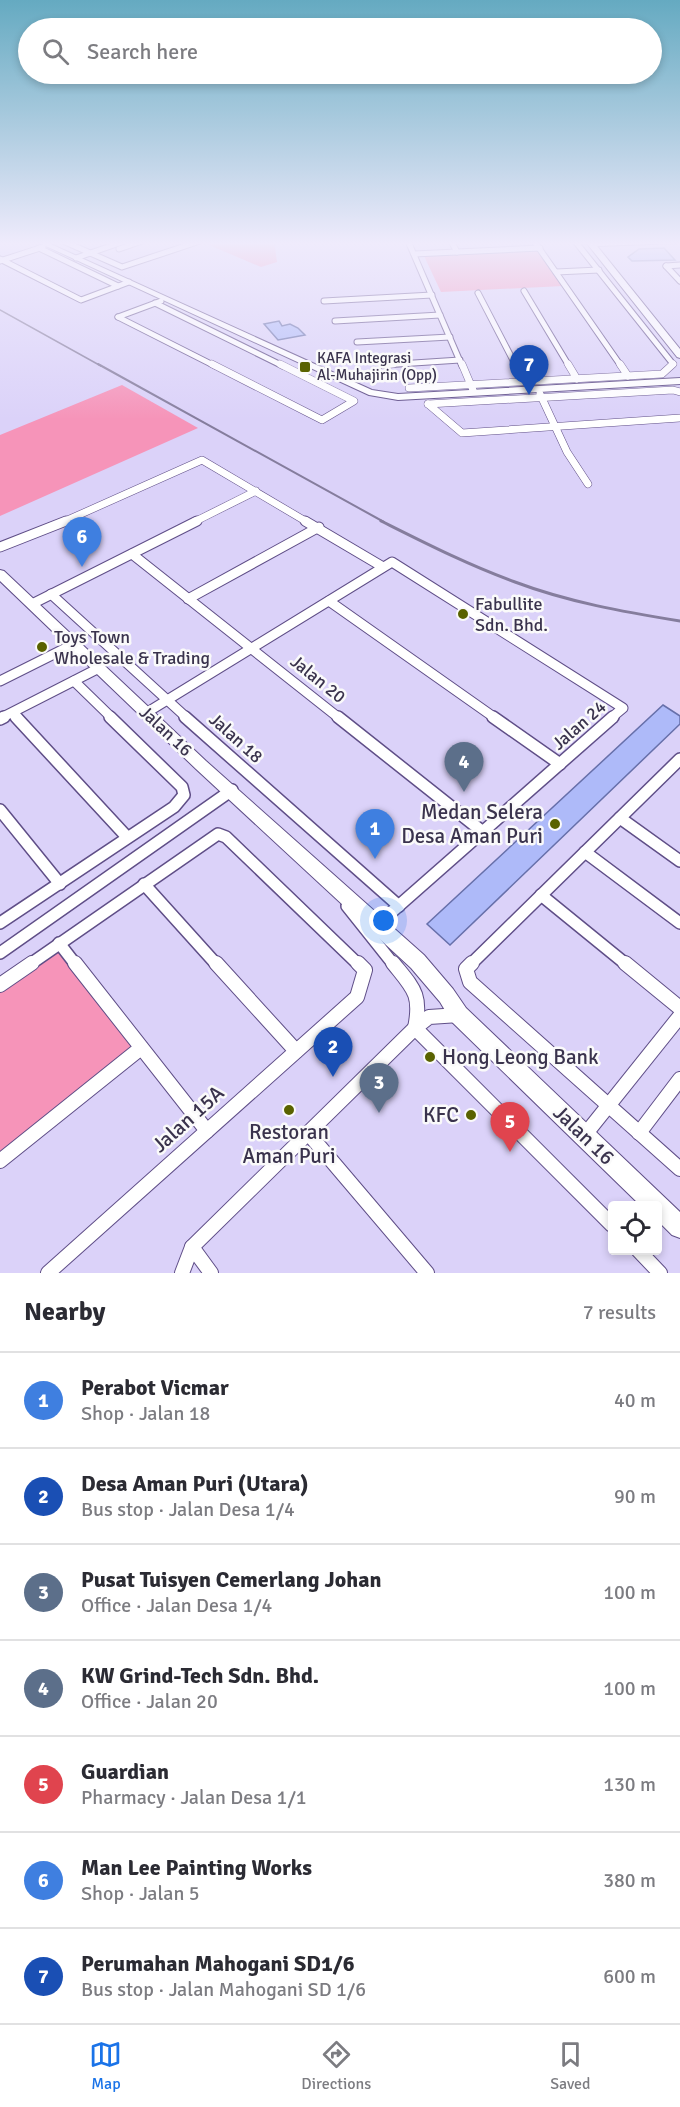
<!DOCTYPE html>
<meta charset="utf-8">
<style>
body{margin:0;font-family:Signika,sans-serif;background:#f7f7f7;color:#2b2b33}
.controls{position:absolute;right:18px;bottom:18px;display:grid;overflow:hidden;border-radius:6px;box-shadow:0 3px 9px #0003}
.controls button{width:54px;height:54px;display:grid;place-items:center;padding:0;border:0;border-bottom:2px solid #e1e1e2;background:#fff;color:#2b2b33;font:30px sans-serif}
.you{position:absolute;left:384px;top:921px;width:21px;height:21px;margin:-15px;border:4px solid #fff;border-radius:50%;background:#1a73e8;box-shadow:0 0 0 9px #1a73e833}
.badge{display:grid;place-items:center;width:39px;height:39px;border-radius:50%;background:#1a73e8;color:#fff;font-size:20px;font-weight:700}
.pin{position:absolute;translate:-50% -50px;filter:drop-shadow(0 2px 3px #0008)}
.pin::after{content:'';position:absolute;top:32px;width:21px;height:18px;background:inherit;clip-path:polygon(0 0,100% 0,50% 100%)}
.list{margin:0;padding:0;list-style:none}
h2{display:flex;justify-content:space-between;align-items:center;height:78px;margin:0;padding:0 24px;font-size:26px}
h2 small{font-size:20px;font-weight:400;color:#7c7c81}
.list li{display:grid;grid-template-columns:39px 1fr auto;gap:18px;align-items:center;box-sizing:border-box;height:96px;padding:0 24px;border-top:2px solid #e1e1e2}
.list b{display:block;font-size:22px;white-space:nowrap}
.list p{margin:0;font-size:20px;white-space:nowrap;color:#7c7c81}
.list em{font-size:20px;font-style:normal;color:#7c7c81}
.icon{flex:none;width:33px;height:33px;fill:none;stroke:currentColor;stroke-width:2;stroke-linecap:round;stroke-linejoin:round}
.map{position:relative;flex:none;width:680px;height:1273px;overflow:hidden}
.search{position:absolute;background:#fff;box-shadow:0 3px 9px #0003;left:18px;right:18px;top:18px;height:66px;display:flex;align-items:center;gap:15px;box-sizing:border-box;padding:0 21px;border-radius:33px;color:#7c7c81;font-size:22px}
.sheet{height:750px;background:#fff}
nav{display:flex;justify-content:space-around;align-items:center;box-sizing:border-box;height:84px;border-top:2px solid #e1e1e2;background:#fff;font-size:16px;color:#7c7c81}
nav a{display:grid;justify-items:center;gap:3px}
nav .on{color:#1a73e8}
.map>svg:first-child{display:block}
.green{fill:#f694b9}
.building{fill:#aebaf9;stroke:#6770aa;stroke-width:1.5}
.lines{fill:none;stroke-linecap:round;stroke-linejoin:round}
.street-far4-casing{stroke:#5f4e87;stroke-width:7}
.street-far3-casing{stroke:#5f4e87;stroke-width:8}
.street-far2-casing{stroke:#5f4e87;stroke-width:11}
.street-far1-casing{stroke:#5f4e87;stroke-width:14}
.street-casing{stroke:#5f4e87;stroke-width:16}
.secondary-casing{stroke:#5f4e87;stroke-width:2}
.street-far4{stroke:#fff;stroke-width:5}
.street-far3{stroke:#fff;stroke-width:7}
.street-far2{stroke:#fff;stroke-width:9}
.street-far1{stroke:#fff;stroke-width:11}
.street{stroke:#fff;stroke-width:14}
.secondary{fill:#fff;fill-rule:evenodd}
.rail-far2{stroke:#857d9d;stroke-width:1.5}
.rail-far1{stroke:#857d9d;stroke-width:2}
.rail{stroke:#857d9d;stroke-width:3}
.poi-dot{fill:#596200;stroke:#fafafa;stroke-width:2}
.labels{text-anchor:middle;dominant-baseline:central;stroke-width:5;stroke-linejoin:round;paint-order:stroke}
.far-poi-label{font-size:15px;fill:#3a334d;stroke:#fafafa;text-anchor:start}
.poi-label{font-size:18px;fill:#3a334d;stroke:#fafafa;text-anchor:start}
.street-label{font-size:18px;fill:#3a334d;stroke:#fafafa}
.near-poi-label{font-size:21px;fill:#3a334d;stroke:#fafafa;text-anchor:end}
.near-street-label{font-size:21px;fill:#3a334d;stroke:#fafafa}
</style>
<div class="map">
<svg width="680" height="1273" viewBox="0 0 680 1273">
<rect width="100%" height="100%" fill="#dbd2f9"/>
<g class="green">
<polygon points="220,241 274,241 277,262 261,267 209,245"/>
<polygon points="539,251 563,286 441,292 424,256"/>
<polygon points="122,385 198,428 0,516 0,435"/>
<polygon points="59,943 141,1048 0,1161 0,985"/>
</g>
<g class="building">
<polygon points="664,248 675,260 632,261 628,257 639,249"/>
<polygon points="279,321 282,326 290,324 298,328 305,335 278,340 264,324"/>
<polygon points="663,705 680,716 680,724 450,945 427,924"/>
</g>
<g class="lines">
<defs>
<g id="street-far4">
<polyline points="63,241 122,267 200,241"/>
<polyline points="408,241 462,366"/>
<polyline points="451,241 457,252"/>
<polyline points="534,241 621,366"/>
<polyline points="575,241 673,364 671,366"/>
<polyline points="39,248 118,286"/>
<polyline points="119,249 142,241"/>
<polyline points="414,254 540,248"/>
<polyline points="76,258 125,241"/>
<polyline points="0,259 81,300 129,282"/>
<polyline points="0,261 43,247"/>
<polyline points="666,266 680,281"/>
<polyline points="666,266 680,265"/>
<polyline points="556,272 599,270"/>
<polyline points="524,291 569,366"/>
<polyline points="478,293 516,366"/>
<polyline points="324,301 432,295"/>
<polyline points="155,303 283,366"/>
<polyline points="118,317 215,366"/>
<polyline points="118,317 161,301"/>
<polyline points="335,321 440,315"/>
<polyline points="357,342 450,337"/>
<polyline points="383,365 460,360"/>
</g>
<g id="street-far3">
<polyline points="212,364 322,420 354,401 280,364"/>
<polyline points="462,364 473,390"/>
<polyline points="516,364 525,382"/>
<polyline points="568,364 577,379"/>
<polyline points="620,364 628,376"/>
<polyline points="383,365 393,364"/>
<polyline points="409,388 662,374 673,364"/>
<polyline points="540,394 567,452 588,484"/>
<polyline points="428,404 462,433 680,418"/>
<polyline points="428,404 673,390 680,392"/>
<polyline points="63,522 202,460 307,522"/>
<polyline points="194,522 256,491"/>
</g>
<g id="street-far2">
<polyline points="305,521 383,567"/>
<polyline points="0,547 66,521"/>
<polyline points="132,554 339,718"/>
<polyline points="51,594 187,718"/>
<polyline points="188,599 319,527"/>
<polyline points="329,601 495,718"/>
<polyline points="32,604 197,521"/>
<polyline points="0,681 74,644"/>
<polyline points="74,681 112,718"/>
<polyline points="13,713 18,718"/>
<polyline points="146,713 392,562 623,708 611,718"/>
<polyline points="1,718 99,668"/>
</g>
<g id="street-far1">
<polyline points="16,717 127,837"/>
<polyline points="185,717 399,906"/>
<polyline points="338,717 483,832"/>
<polyline points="493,717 560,764"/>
<polyline points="0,719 4,717"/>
<polyline points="0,810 60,884"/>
<polyline points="620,818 680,861"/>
<polyline points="585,852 680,923"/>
<polyline points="144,884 217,965"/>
<polyline points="541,895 627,965"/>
<polyline points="347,906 394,965"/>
<polyline points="0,923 174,807 184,795 182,787 110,717"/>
<polyline points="378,924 613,717"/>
<polyline points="59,943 76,965"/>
<polyline points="0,953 232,790"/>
<polyline points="29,965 218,834 226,837 359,965"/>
<polyline points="470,965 680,759"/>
</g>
<g id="street">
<polyline points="75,963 207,1131"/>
<polyline points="216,963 296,1051"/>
<path d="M 393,963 C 413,988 422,994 415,1028"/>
<polyline points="472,963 466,969 470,982 680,1169"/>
<polyline points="625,963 680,1008"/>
<polyline points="0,985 32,963"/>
<polyline points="415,1028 612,1225"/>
<polyline points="308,1133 427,1273"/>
<polyline points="639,1133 680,1079"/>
<polyline points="584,1136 680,1016"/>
<polyline points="0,1161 141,1048"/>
<polyline points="192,1247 211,1273"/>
<polyline points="638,1250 660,1273"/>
<polyline points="48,1273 357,997 365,970 358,963"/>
<polyline points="182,1273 192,1247 415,1028 429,1017 459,1015"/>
</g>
<g id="secondary">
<polygon points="35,241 44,241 372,390 398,394 680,378 680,384 398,400 369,395"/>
<polygon points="585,241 680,241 677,243 597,246 680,349 680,358 677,357"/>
<polygon points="0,570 4,571 206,761 424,955 453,989 466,1008 680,1212 680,1238 672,1235 658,1221 658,1206 641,1206 452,1022 440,1002 411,968 196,769 0,581"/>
</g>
</defs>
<use href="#street-far4" class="street-far4-casing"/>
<use href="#street-far3" class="street-far3-casing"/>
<use href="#street-far2" class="street-far2-casing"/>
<use href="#street-far1" class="street-far1-casing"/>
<use href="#street" class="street-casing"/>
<use href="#secondary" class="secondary-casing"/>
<use href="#street-far4" class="street-far4"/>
<use href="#street-far3" class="street-far3"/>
<use href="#street-far2" class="street-far2"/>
<use href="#street-far1" class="street-far1"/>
<use href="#street" class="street"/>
<use href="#secondary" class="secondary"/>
<polyline class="rail-far2" points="0,310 101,366"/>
<polyline class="rail-far1" points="98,364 384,522"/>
<path class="rail" d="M 381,521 C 425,543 468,565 515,582 C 568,602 624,612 680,621"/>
</g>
<linearGradient id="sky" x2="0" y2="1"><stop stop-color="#65aac1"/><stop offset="0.58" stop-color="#efebfc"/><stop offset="1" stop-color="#efebfc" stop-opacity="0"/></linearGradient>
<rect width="680" height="419" fill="url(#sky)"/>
<g class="poi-dot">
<rect x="299" y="361" width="12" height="12" rx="3"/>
<circle cx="463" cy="614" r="6"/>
<circle cx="42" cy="647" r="6"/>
<circle cx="555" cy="824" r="6"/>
<circle cx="430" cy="1057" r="6"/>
<circle cx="289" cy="1110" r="6"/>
<circle cx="471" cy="1115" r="6"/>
</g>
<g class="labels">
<g class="far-poi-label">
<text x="317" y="358">KAFA Integrasi<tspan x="317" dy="17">Al-Muhajirin (Opp)</tspan></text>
</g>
<g class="poi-label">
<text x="475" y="604">Fabullite<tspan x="475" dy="21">Sdn. Bhd.</tspan></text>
<text x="54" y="637">Toys Town<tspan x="54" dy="21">Wholesale &amp; Trading</tspan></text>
</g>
<g class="street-label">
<text transform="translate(318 679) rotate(39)">Jalan 20</text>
<text transform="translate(579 725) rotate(-41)">Jalan 24</text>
<text transform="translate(166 731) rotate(43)">Jalan 16</text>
<text transform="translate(236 738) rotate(42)">Jalan 18</text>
</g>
<g class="near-poi-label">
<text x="543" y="812">Medan Selera<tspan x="543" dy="24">Desa Aman Puri</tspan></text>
<text x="442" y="1057" text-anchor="start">Hong Leong Bank</text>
<text x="459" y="1115">KFC</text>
<text x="289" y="1132" text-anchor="middle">Restoran<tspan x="289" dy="24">Aman Puri</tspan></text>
</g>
<g class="near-street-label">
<text transform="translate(188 1119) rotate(-42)">Jalan 15A</text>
<text transform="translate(584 1135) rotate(44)">Jalan 16</text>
</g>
</g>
</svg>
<div class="controls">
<button><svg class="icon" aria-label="locate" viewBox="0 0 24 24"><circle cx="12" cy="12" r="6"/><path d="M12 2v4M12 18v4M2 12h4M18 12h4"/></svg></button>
</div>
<div class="you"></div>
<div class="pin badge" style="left:375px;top:859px;background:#3f7fe0">1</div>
<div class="pin badge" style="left:333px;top:1077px;background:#1a4fb4">2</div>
<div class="pin badge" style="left:379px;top:1113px;background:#5c6f8a">3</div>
<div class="pin badge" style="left:464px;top:792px;background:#5c6f8a">4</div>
<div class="pin badge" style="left:510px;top:1152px;background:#e0444e">5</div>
<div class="pin badge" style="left:82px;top:567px;background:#3f7fe0">6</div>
<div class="pin badge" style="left:529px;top:395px;background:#1a4fb4">7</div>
<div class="search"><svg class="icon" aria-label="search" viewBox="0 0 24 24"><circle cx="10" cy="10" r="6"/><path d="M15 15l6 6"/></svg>Search here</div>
</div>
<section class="sheet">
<h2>Nearby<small>7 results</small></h2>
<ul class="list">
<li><span class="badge" style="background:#3f7fe0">1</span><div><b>Perabot Vicmar</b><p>Shop · Jalan 18</p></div><em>40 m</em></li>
<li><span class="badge" style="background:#1a4fb4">2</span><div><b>Desa Aman Puri (Utara)</b><p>Bus stop · Jalan Desa 1/4</p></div><em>90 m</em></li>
<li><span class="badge" style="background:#5c6f8a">3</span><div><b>Pusat Tuisyen Cemerlang Johan</b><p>Office · Jalan Desa 1/4</p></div><em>100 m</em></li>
<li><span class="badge" style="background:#5c6f8a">4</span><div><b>KW Grind-Tech Sdn. Bhd.</b><p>Office · Jalan 20</p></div><em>100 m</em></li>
<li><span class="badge" style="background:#e0444e">5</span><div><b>Guardian</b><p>Pharmacy · Jalan Desa 1/1</p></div><em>130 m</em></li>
<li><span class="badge" style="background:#3f7fe0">6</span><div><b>Man Lee Painting Works</b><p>Shop · Jalan 5</p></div><em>380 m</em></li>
<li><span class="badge" style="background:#1a4fb4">7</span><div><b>Perumahan Mahogani SD1/6</b><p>Bus stop · Jalan Mahogani SD 1/6</p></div><em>600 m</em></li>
</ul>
</section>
<nav>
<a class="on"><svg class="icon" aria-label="map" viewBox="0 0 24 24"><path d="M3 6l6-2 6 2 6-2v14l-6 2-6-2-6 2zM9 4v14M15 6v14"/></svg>Map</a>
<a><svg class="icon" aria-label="directions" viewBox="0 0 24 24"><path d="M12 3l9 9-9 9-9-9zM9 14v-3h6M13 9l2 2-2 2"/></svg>Directions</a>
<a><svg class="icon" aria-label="saved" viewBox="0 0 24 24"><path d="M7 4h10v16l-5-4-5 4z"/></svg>Saved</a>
</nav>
